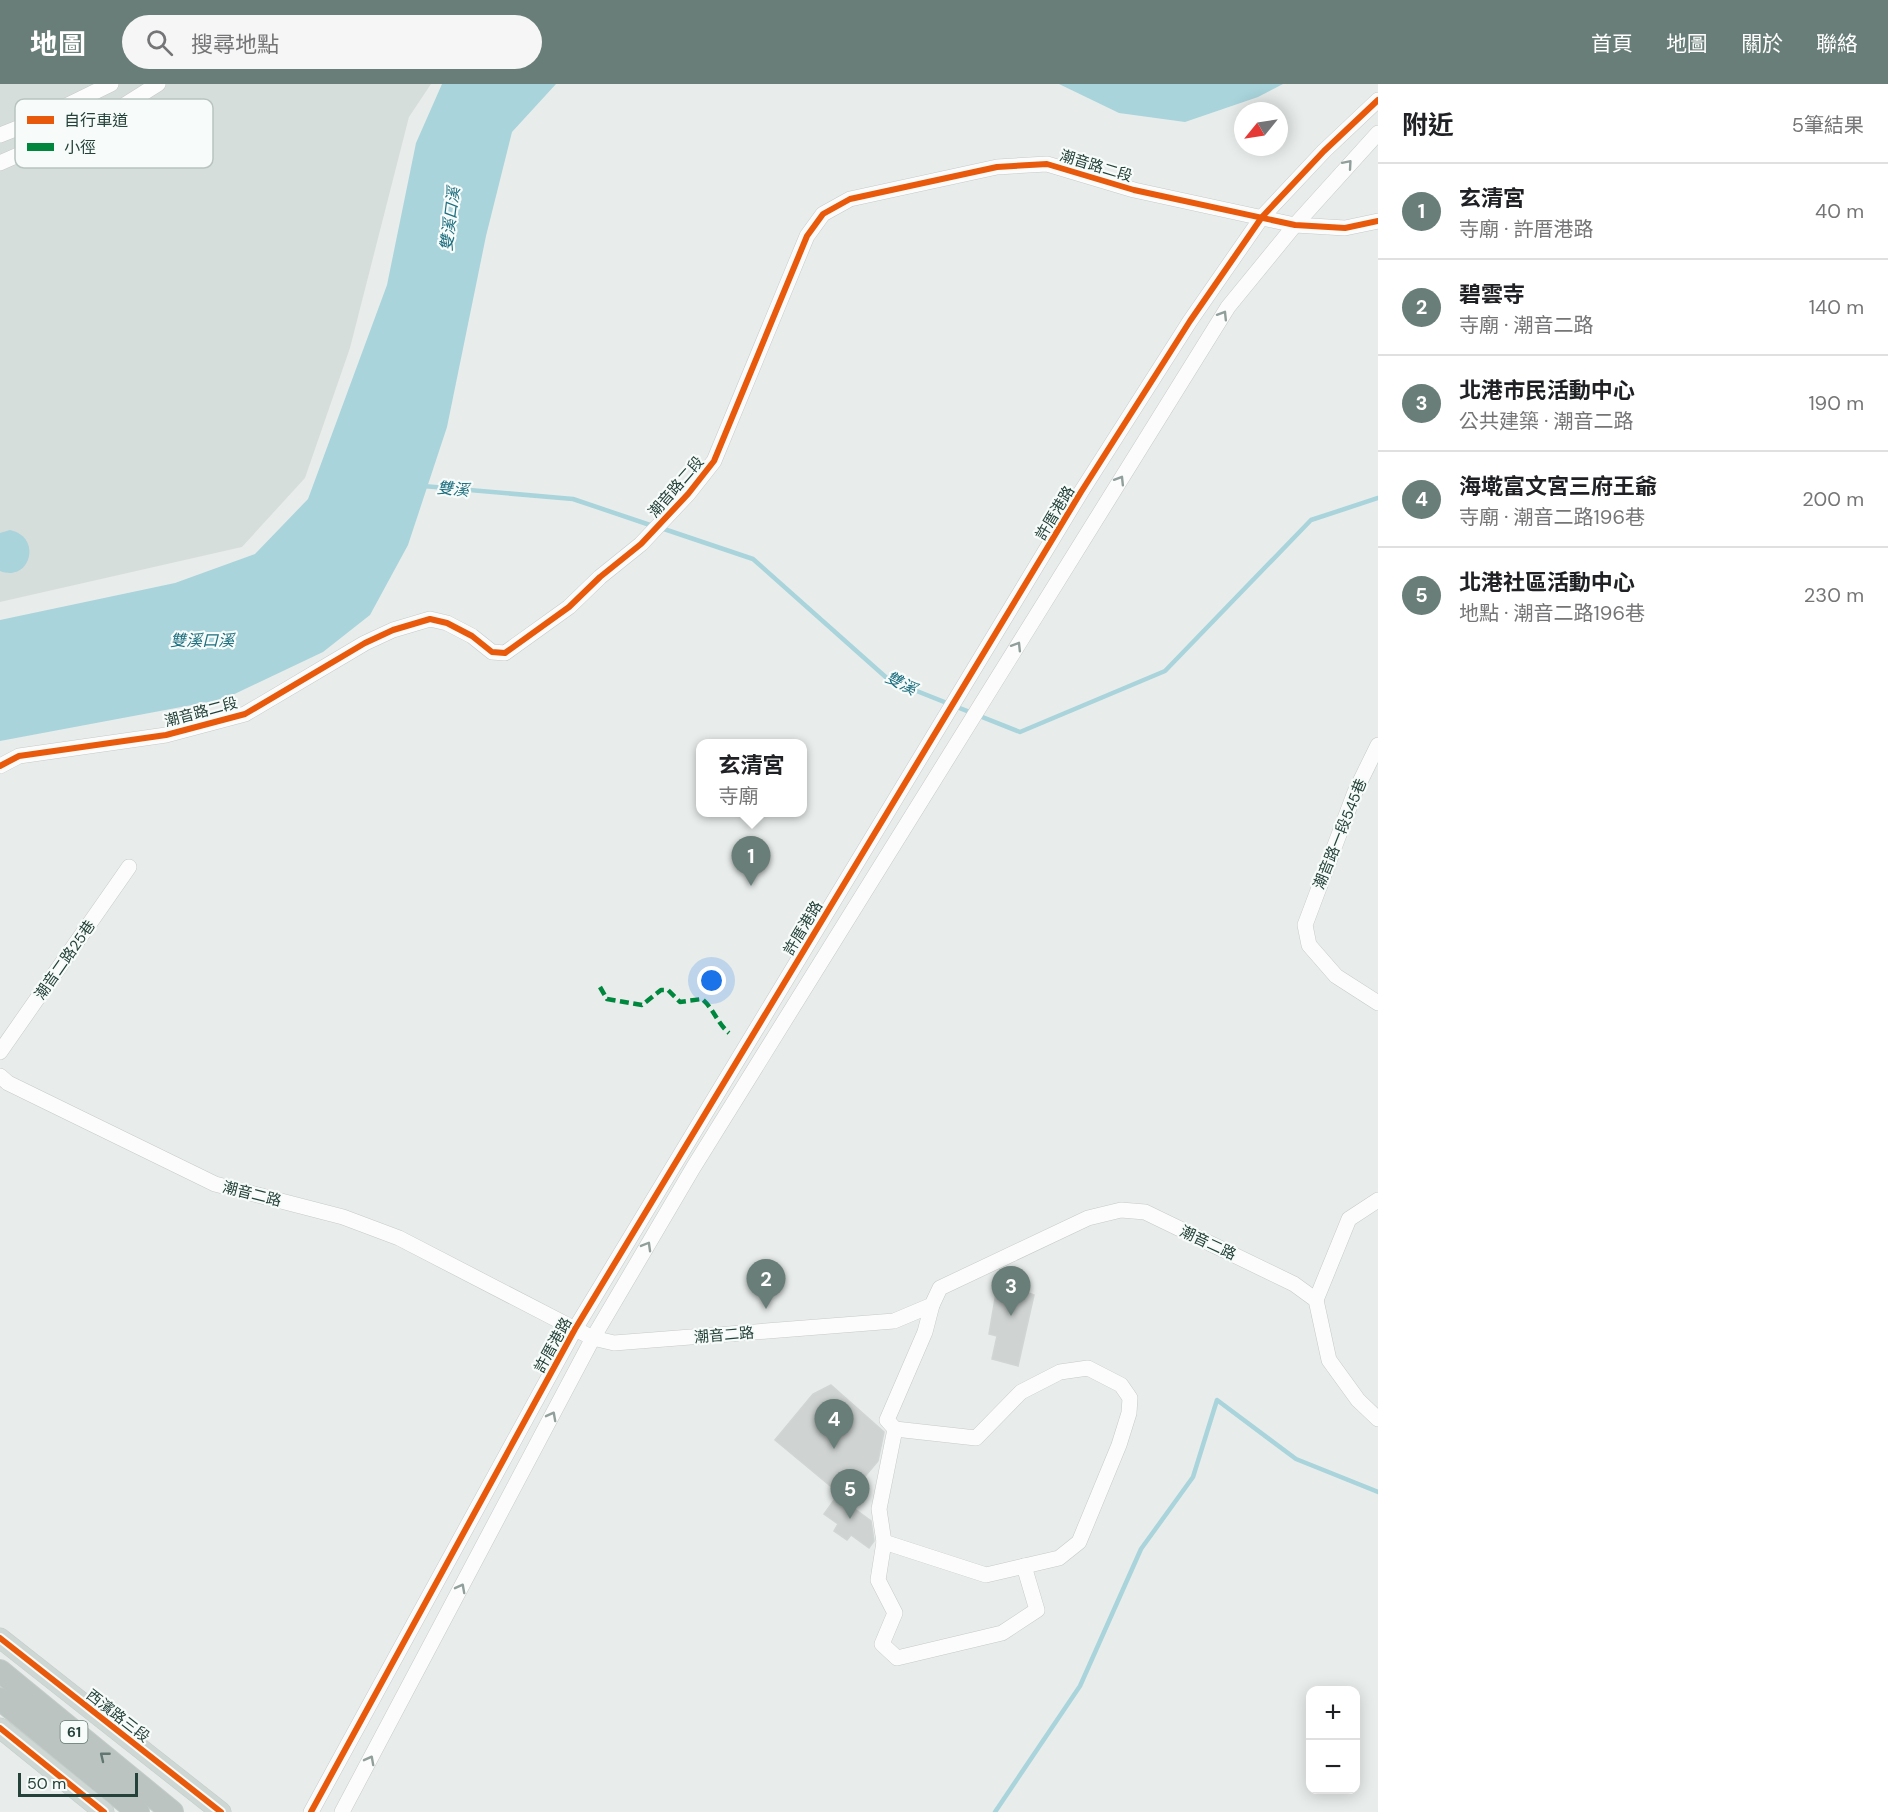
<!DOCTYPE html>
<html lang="zh-TW">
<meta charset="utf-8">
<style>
body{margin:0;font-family:"DM Sans","Noto Sans TC",sans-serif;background:#f6f6f6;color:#202124}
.controls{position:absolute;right:18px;bottom:18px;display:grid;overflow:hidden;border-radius:12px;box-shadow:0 3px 15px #0003}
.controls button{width:54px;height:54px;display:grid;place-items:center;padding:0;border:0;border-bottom:2px solid #e0e0e0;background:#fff;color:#202124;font:30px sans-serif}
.compass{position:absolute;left:1234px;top:18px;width:54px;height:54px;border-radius:50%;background:#fff;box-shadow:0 3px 15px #0003;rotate:240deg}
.scale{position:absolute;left:18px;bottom:15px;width:120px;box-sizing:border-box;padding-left:6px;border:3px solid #24423a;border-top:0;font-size:16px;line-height:21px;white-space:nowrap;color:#24423a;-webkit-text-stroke:4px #f7fbf9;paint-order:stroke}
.you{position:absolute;left:712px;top:897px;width:21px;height:21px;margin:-15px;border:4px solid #fff;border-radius:50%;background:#1a73e8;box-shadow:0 0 0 9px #1a73e833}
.badge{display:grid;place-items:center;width:39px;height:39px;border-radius:50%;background:#697e78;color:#fff;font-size:20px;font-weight:700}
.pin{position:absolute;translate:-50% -50px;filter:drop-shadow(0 2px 3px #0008)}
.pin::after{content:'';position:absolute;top:32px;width:21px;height:18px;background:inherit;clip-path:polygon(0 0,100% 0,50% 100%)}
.popup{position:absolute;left:696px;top:655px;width:111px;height:78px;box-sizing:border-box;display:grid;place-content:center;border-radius:12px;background:#fff;filter:drop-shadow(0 2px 4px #0005);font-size:20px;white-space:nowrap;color:#757577}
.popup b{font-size:22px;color:#202124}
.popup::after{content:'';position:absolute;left:50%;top:100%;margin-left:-12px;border:12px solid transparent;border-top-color:#fff}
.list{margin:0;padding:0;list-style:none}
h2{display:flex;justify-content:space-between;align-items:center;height:78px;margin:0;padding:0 24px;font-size:26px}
h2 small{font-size:20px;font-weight:400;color:#757577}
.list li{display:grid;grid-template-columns:39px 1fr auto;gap:18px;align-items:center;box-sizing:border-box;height:96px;padding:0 24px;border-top:2px solid #e0e0e0}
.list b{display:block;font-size:22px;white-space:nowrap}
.list p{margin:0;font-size:20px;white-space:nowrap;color:#757577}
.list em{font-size:20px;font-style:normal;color:#757577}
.icon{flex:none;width:33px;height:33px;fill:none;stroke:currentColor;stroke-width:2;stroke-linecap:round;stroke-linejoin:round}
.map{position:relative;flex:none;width:1378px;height:1728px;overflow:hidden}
header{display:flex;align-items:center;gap:36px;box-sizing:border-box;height:84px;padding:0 30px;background:#697e78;color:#fff}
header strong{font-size:28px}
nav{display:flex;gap:33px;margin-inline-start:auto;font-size:21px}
.search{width:420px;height:54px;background:#f6f6f6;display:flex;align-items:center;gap:15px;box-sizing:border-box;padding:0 21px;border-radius:33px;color:#757577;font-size:22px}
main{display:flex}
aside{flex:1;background:#fff}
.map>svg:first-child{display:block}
.built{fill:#d6dedb}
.water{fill:#a9d4db}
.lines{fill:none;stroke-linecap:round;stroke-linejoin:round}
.stream{stroke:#a9d4db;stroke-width:4.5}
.building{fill:#cfd4d2;stroke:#d1d6d4;stroke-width:1.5}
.minor-casing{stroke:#c5cac8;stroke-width:16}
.major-casing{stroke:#c3ccc9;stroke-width:21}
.highway-casing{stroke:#c3ccc9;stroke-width:24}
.minor{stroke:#fcfcfc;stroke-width:15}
.major{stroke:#cfd7d5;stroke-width:20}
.highway{stroke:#bcc4c2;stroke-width:22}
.quiet{stroke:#00873e;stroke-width:4.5;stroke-dasharray:9 4.5;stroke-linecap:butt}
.cycleway-casing{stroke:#f7fbf9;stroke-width:10}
.cycleway{stroke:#e8590c;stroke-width:6}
.oneway{stroke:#909f9b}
.oneway2{stroke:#617670}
.labels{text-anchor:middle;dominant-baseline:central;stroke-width:4.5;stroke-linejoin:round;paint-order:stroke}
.shield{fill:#f7fbf9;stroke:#637a73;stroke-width:1.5}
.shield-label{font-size:14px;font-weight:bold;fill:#24423a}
.street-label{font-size:15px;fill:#24423a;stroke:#f7fbf9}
.water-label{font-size:16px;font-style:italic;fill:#1c6f80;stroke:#f7fbf9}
.key{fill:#f7fbf9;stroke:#b8c4c0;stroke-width:1.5}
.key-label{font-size:16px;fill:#24423a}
</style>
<header>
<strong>地圖</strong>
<div class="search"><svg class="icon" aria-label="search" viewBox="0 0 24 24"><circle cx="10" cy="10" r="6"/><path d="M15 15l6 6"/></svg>搜尋地點</div>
<nav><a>首頁</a><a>地圖</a><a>關於</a><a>聯絡</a></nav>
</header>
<main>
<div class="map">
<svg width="1378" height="1728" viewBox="0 0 1378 1728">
<rect width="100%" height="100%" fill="#e8edeb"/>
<polygon class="built" points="0,0 431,0 409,33 350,264 305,394 242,463 0,518"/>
<g class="water">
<polygon points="442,0 556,0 512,48 486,152 447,343 408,461 370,531 323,568 224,615 0,657 0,536 175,499 255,470 308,415 387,201 416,59"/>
<polygon points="1059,0 1283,0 1258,13 1185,38 1119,29"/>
<path d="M 10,446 C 43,453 30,499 0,487 L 0,449 Z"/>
</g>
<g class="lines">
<g class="stream">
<polyline points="423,402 573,415 653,442"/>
<polyline points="661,444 753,475 889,596 1020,648 1165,587 1311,436 1378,414"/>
<polyline points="995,1728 1080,1602 1141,1465 1193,1393 1217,1316 1296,1375 1378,1408"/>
</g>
</g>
<g class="building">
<polygon points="998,1197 1023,1200 1023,1207 1034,1211 1018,1282 992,1275 997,1252 989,1250"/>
<polygon points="831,1301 884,1348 878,1377 846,1415 775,1356 813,1310"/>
<polygon points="837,1412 871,1437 874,1457 869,1464 851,1451 847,1456 834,1447 838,1440 824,1430"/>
</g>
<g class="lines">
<defs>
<g id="minor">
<polyline points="0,51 33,38 111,0"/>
<polyline points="0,79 107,32 158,0"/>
<polyline points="1378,661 1355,708 1305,841 1309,861 1336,892 1378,919"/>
<polyline points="0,682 19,672 166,651 245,630 365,559 393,546 430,535 447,539 472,552 492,568 505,569 569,523 600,493 641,460 688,410 714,377 807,152 823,130 850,115 997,83 1047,80 1134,106 1295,141 1345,144 1378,137"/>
<polyline points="0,968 129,783"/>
<polyline points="0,992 8,999 215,1100 343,1133 399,1154 575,1245 593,1254 614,1259 894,1237 932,1221 940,1204 1088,1134 1121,1126 1145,1128 1294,1200 1316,1216 1329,1276 1358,1316 1378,1335"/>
<polyline points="1316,1216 1349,1135 1378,1116"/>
<polyline points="932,1221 925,1248 887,1336 895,1345 879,1425 884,1458 878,1496 895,1529 882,1560 897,1574 1002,1549 1037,1526 1024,1482"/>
<polyline points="884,1458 986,1491 1059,1474 1079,1458 1119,1361 1129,1329 1130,1314 1121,1301 1088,1284 1060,1288 1021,1308 976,1354 895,1345"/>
<polyline points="311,1728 575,1245 1081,408 1190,237 1262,133 1324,67 1378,16"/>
<polyline points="342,1728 593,1254 693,1084 1228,223 1295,141 1378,49"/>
</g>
<g id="major">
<polyline points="0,1554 221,1728"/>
<polyline points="0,1644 104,1728"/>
</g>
<g id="highway">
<polyline points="0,1587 172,1728"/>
<polyline points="0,1615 138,1728"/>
</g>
</defs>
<use href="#minor" class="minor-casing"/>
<use href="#major" class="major-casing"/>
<use href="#highway" class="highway-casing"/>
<use href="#minor" class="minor"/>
<use href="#major" class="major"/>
<use href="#highway" class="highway"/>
<path class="quiet" d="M 600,903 L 607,915 L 642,921 L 661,906 L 668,906 L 680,918 L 702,915 C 714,925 717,939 729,949"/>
<defs>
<g id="cycleway">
<polyline points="0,682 19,672 166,651 245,630 365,559 393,546 430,535 447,539 472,552 492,568 505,569 569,523 600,493 641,460 688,410 714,377 807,152 823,130 850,115 997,83 1047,80 1134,106 1295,141 1345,144 1378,137"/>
<polyline points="0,1554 221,1728"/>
<polyline points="0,1644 104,1728"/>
<polyline points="311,1728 575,1245 1081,408 1190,237 1262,133 1324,67 1378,16"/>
</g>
</defs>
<use href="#cycleway" class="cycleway-casing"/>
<use href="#cycleway" class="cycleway"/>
</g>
<defs><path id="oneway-chevron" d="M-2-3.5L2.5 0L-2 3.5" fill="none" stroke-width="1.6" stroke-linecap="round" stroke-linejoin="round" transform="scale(1.5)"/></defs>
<g class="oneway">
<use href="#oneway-chevron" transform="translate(1348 80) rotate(-49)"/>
<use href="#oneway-chevron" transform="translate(1223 231) rotate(-58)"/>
<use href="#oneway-chevron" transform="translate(1120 396) rotate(-58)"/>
<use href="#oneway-chevron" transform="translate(1017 562) rotate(-58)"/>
<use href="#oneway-chevron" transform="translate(647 1162) rotate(-60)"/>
<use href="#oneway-chevron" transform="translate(552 1332) rotate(-62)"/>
<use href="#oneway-chevron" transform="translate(461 1504) rotate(-62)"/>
<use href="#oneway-chevron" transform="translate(370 1676) rotate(-62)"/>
</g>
<use class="oneway2" href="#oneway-chevron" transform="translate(104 1672) rotate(-141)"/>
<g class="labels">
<rect class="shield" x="60.5" y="1637" width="27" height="22" rx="4.5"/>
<g class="shield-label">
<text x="74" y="1648">61</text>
</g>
<g class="street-label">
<text transform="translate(1096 82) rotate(17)">潮音路二段</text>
<text transform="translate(676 403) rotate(-49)">潮音路二段</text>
<text transform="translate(1055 429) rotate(-59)">許厝港路</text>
<text transform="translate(201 628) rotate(-15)">潮音路二段</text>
<text transform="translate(1340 750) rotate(-68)">潮音路一段545巷</text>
<text transform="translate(803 844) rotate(-59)">許厝港路</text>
<text transform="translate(65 876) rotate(-55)">潮音二路25巷</text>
<text transform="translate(252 1110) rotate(14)">潮音二路</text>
<text transform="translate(1208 1159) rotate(25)">潮音二路</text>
<text transform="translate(724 1251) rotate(-5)">潮音二路</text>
<text transform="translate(553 1261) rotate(-61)">許厝港路</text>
<text transform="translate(118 1632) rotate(38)">西濱路三段</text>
</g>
<g class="water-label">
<text transform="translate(450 135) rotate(-83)">雙溪口溪</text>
<text transform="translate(453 405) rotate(5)">雙溪</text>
<text x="202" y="556">雙溪口溪</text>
<text transform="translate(901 599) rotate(27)">雙溪</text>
</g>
</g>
<rect x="15" y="15" width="198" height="69" rx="9" class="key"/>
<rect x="27" y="32" width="27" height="8" fill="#e8590c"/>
<rect x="27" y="59" width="27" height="8" fill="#00873e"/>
<g class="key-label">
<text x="64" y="42">自行車道</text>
<text x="64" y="69">小徑</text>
</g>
</svg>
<div class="controls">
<button>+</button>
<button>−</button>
</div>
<svg class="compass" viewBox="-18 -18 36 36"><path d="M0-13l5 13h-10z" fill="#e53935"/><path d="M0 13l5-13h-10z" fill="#757577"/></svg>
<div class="scale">50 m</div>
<div class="you"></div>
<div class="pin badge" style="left:751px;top:802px">1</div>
<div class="popup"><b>玄清宮</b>寺廟</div>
<div class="pin badge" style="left:766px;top:1225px">2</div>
<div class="pin badge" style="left:1011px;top:1232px">3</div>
<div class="pin badge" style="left:834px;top:1365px">4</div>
<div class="pin badge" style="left:850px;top:1435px">5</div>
</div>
<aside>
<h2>附近<small>5筆結果</small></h2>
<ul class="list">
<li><span class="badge">1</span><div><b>玄清宮</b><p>寺廟 · 許厝港路</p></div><em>40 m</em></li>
<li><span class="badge">2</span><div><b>碧雲寺</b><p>寺廟 · 潮音二路</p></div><em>140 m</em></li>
<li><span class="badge">3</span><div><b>北港市民活動中心</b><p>公共建築 · 潮音二路</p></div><em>190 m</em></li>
<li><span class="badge">4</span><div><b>海墘富文宮三府王爺</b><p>寺廟 · 潮音二路196巷</p></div><em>200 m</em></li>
<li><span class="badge">5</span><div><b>北港社區活動中心</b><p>地點 · 潮音二路196巷</p></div><em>230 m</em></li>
</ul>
</aside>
</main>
